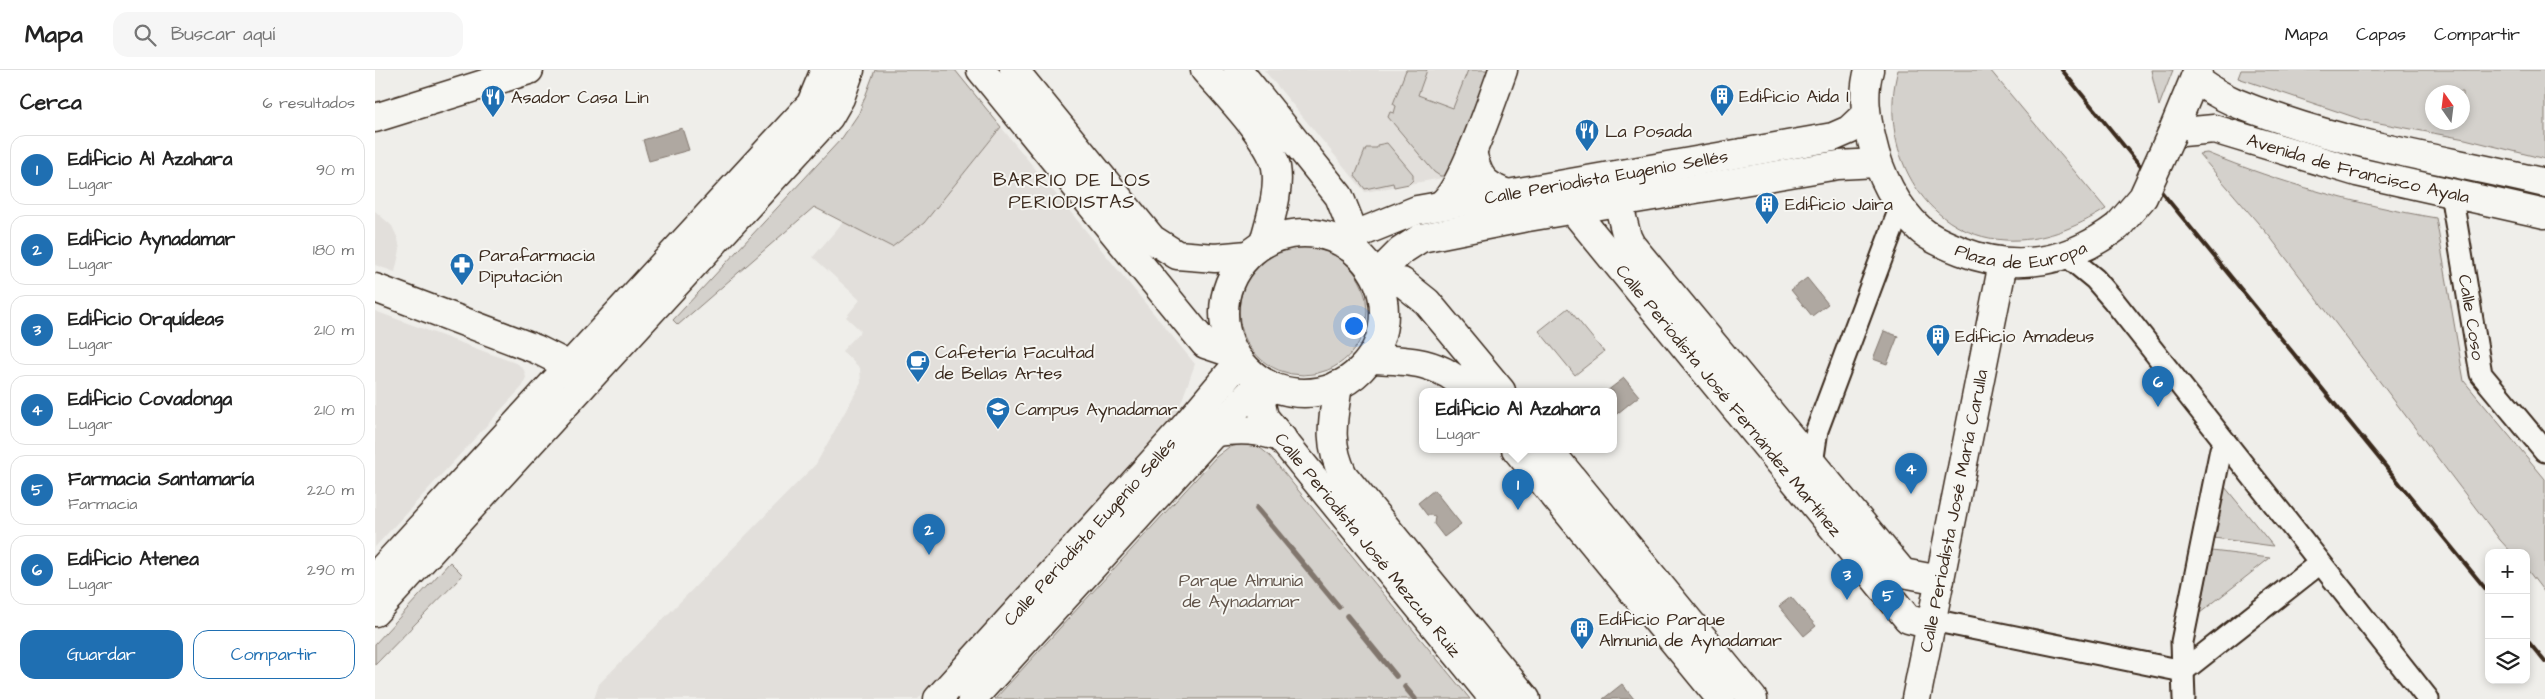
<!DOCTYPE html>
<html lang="es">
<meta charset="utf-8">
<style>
body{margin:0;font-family:"Architects Daughter",sans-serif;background:#f6f6f6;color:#222}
.controls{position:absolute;right:15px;bottom:15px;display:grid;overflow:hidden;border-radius:10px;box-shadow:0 2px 8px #0003}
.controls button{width:45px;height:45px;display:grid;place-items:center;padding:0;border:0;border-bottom:1px solid #e0e0e0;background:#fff;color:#222;font:25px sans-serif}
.compass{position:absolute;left:2050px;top:15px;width:45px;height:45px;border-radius:50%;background:#fff;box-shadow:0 2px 8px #0003;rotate:346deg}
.you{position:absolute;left:978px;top:255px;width:18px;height:18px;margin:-12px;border:4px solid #fff;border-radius:50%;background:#1a73e8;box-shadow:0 0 0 8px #1a73e833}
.badge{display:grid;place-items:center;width:32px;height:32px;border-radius:50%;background:#1f6fb2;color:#fff;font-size:16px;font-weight:700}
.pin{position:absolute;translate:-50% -41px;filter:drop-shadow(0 1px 2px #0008)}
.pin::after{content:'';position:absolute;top:26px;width:18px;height:15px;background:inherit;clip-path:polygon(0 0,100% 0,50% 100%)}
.popup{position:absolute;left:1044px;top:318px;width:198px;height:65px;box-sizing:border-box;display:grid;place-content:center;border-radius:10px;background:#fff;filter:drop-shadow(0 1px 4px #0005);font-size:16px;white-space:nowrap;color:#767676}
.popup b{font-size:19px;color:#222}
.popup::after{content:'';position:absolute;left:50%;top:100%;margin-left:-10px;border:10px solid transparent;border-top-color:#fff}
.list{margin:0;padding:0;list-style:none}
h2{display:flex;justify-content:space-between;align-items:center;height:65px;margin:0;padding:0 20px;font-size:21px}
h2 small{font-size:16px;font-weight:400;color:#767676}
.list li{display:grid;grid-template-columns:32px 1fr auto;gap:15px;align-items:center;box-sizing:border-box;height:70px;margin:0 10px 10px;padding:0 10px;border:1px solid #e0e0e0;border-radius:15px}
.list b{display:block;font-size:19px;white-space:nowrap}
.list p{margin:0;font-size:16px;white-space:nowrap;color:#767676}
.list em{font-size:16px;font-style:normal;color:#767676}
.actions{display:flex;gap:10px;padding:15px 20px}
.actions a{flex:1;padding:11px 0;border:1px solid #1f6fb2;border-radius:15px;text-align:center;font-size:18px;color:#1f6fb2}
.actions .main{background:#1f6fb2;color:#fff}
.icon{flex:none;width:28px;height:28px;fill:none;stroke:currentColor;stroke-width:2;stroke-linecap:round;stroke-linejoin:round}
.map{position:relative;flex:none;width:2170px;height:629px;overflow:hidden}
header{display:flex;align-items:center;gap:30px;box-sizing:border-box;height:70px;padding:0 25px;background:#fff;border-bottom:1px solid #e0e0e0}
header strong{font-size:24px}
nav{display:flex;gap:28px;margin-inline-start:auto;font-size:18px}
.search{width:350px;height:45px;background:#f6f6f6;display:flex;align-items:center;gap:12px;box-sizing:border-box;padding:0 18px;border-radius:15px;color:#767676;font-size:19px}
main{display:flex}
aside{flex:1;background:#fff}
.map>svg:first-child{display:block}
.built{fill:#e2dfdb}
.green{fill:#d4d1cc;stroke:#887e75;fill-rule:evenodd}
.water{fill:#afa8a1;stroke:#81766d}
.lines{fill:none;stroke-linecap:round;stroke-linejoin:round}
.stream{stroke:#81766d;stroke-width:5.5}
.minor-casing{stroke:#3b2a1e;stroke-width:25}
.tertiary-casing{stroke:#3b2a1e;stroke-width:31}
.secondary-casing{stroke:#3b2a1e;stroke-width:31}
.primary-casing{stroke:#3b2a1e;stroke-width:31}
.minor{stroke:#f6f6f2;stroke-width:21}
.tertiary{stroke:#f6f6f2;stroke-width:28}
.secondary{stroke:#f6f6f2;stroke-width:28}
.primary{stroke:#f6f6f2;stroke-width:28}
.rail{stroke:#3b2a1e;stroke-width:4}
.primary-bridge-casing{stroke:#3b2a1e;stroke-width:31;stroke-linecap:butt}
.primary-bridge{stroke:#f6f6f2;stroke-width:28}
.labels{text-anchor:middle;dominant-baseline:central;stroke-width:4;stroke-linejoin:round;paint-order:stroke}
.poi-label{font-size:18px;fill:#3b2a1e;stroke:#f6f6f2;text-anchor:start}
.street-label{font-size:18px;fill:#3b2a1e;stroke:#f6f6f2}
.park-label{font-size:18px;fill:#61544a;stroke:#f6f6f2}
.neighbourhood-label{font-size:19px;letter-spacing:1px;fill:#3b2a1e;stroke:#f6f6f2}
</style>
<header>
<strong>Mapa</strong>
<div class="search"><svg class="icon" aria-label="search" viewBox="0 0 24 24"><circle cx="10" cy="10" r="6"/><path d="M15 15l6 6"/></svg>Buscar aquí</div>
<nav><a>Mapa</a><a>Capas</a><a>Compartir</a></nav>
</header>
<main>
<aside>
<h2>Cerca<small>6 resultados</small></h2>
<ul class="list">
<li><span class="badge">1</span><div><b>Edificio Al Azahara</b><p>Lugar</p></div><em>90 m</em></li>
<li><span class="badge">2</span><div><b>Edificio Aynadamar</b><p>Lugar</p></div><em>180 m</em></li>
<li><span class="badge">3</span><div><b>Edificio Orquídeas</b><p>Lugar</p></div><em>210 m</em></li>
<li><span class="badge">4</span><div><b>Edificio Covadonga</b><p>Lugar</p></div><em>210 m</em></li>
<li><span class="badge">5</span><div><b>Farmacia Santamaría</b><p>Farmacia</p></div><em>220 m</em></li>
<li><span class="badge">6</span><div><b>Edificio Atenea</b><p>Lugar</p></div><em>290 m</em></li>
</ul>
<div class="actions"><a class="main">Guardar</a><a>Compartir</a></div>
</aside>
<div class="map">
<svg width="2170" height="629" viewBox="0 0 2170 629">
<rect width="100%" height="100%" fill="#efeeea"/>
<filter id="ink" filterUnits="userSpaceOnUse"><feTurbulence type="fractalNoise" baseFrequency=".02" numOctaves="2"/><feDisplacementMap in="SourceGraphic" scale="10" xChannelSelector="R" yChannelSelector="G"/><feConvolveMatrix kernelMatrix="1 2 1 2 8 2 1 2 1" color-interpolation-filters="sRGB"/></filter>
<g filter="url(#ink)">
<g class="built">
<polygon points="889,0 1113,0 1073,107 990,122"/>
<polygon points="626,57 820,294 803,341 543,629 219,629 224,614 441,394 486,313 485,298 467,281 486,261 471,247 485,230 438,187 469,151 517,177 549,153"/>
<polygon points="0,141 17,156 23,169 25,180 20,202 0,195"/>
<polygon points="0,241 143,294 149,300 151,307 148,316 0,477"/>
</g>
<g class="green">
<polygon points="500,0 580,0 626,57 549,153 517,177 439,137 303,255 298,250 467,68 484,43"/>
<polygon points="1031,0 1052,0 1043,25 1078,38 1093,0 1113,0 1076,99 1070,106 1065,106 1059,102 1013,47 1015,42 1019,43 1021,36 1018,34"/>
<path d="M 1523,0 L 1615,0 L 1731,139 C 1700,158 1667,172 1630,170 C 1546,165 1502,75 1523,0 Z"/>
<polygon points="1776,0 1798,0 1784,36"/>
<path d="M 1866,0 L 2170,0 L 2170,89 L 2090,69 L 1988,50 L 1863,8 ZM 2058,22 L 2088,22 L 2088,52 L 2058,52 Z"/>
<polygon points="1012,73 1038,104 1038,110 1034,114 1019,117 1018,113 990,119 980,106 991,78 1002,78 1002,75"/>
<path d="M 1832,83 C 1906,113 1983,135 2061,148 L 2089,311 L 2170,409 L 2170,523 L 2151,498 L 2151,483 L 2137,483 L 2125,470 L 1895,167 L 1824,84 Z"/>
<polygon points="2059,99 2170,123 2170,133 2058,110"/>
<circle cx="928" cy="241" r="64"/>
<polygon points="1193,238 1229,282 1200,305 1164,261"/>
<polygon points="869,374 884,377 895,386 1095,629 620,629 841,387 854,377"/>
<polygon points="1850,417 1898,476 1839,468"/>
<polygon points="1837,481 1895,488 1825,543"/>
<polygon points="75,492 88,505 0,595 0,574"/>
</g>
<g class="water">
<polygon points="307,58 314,80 274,91 268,70"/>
<polygon points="1432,208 1453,234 1437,246 1416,220"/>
<polygon points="1509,261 1523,266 1512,294 1498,289"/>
<polygon points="1249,308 1264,326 1238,347 1238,321 1232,321"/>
<polygon points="1059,420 1086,454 1069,467 1059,454 1060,446 1052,445 1043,433"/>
<polygon points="1416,527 1441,556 1429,566 1404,536"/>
<polygon points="1247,614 1259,629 1228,629"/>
</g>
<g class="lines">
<g class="stream">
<polyline points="882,438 964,537"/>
<polyline points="972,546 1021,606"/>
<polyline points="1030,617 1040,629"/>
</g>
<defs>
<g id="minor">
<path id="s1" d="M 2076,123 L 2106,304 L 2170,381"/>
<polyline points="1692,186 1720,209 1739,231 2053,629"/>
<polyline points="1437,394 1442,360 1526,136"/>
<polyline points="1557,550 1808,601"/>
<polyline points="1808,601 1945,493"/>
<polyline points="1809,629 1807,572 1846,379 1851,375"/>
</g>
<g id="tertiary">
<polyline points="606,0 830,274 860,284"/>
<polyline points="639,0 777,169 802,185 840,188 873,185"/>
<path d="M 830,0 C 849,22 896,70 901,97 C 905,122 895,149 889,173"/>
<polyline points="863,0 964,126 976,156 972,175"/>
<polyline points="0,48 154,0"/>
<path d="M 1097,82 C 1103,106 1107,114 1130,123"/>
<polyline points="1243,132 1252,167 1256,175 1528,503 1565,510"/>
<path d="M 1067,134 C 1087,119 1118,28 1128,0"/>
<path id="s2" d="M 1198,140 L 1533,549 L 1556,555"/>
<polyline points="1004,212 1027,212 1052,232 1126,321"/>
<polyline points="0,218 161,279 195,296"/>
<path d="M 995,289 C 1033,290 1067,291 1094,321"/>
<path id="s3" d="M 892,314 L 886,334 L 889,347 L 1119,629"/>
<path d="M 963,315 C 958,350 952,372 968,405 L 1151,629"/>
<polyline points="1141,379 1346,629"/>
<polyline points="1173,379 1378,629"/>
</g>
<g id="secondary">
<circle cx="929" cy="243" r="80"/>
<path id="s4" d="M 976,178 L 985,163 L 1042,140 L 1458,67 L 1474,60 L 1491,44"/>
<polyline points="1001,206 1026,181 1046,168 1147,148 1463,95 1502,93"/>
<path d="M 840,362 C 866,359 883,359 907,368"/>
<polyline points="0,507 436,34 450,0"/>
<polyline points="0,542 454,47 465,28 475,0"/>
<path id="s5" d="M 563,629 L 806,361 L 865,291"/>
<polyline points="597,629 886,311"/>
</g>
<g id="primary">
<path id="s6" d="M 1494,0 C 1487,24 1491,47 1497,71 C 1504,103 1521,138 1546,160 C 1556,169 1573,176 1586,181 C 1642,203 1696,192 1743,156"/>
<path id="s7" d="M 1823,0 L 1797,63 L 1839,59 L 1982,102 L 2170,144"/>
<path d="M 1820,8 C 1846,30 1876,39 1908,50 C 1993,79 2083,92 2170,113"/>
<path id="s8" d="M 1541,629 L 1628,193"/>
</g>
</defs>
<use href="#minor" class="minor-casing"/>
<use href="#tertiary" class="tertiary-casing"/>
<use href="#secondary" class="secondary-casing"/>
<use href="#primary" class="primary-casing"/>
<use href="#minor" class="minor"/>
<use href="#tertiary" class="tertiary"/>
<use href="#secondary" class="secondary"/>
<use href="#primary" class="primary"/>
<g class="rail">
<polyline points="1687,0 2114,523"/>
<polyline points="2151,569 2170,592"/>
</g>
<defs>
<polyline id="primary-bridge" points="1743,156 1768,127 1797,63"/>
</defs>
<use href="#primary-bridge" class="primary-bridge-casing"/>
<use href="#primary-bridge" class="primary-bridge"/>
</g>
</g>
<defs>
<symbol id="building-pin" viewBox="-11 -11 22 30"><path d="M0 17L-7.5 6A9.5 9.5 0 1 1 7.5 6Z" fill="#1f6fb2" stroke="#f6f6f2"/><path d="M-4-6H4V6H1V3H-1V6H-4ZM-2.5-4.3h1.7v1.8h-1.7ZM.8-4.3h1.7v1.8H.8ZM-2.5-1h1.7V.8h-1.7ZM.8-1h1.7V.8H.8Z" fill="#fff"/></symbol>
<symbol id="restaurant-pin" viewBox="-11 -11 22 30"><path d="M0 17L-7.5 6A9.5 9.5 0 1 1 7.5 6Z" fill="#1f6fb2" stroke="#f6f6f2"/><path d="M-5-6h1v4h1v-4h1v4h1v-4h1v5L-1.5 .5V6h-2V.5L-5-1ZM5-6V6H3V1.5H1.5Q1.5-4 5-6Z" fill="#fff"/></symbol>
<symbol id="pharmacy-pin" viewBox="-11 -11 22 30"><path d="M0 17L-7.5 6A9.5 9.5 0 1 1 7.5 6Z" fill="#1f6fb2" stroke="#f6f6f2"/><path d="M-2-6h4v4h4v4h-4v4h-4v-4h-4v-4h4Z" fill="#fff"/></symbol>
<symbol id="cafe-pin" viewBox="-11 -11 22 30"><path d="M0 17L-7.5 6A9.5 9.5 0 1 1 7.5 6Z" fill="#1f6fb2" stroke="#f6f6f2"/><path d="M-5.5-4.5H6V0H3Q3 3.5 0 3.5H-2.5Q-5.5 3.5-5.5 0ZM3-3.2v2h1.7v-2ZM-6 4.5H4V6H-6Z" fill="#fff"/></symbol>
<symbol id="university-pin" viewBox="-11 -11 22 30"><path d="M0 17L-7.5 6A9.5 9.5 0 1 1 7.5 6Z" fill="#1f6fb2" stroke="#f6f6f2"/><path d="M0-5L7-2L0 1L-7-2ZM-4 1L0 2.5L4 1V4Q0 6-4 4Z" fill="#fff"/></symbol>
</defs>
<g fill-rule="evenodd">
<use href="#building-pin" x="1333" y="12" width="28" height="38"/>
<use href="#restaurant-pin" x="104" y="13" width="28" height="38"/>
<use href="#restaurant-pin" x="1198" y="47" width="28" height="38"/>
<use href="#building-pin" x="1378" y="120" width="28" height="38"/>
<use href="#pharmacy-pin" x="73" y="181" width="28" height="38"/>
<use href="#building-pin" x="1549" y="252" width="28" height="38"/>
<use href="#cafe-pin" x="529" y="278" width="28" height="38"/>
<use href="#university-pin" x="609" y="325" width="28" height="38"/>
<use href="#building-pin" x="1193" y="545" width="28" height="38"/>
</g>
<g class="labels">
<g class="poi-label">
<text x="1364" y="26">Edificio Aida I</text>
<text x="136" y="27">Asador Casa Lin</text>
<text x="1230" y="61">La Posada</text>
<text x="1410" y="134">Edificio Jaira</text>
<text x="104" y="185">Parafarmacia<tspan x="104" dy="21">Diputación</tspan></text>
<text x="1580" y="266">Edificio Amadeus</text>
<text x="560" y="282">Cafetería Facultad<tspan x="560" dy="21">de Bellas Artes</tspan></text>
<text x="640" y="339">Campus Aynadamar</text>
<text x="1224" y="549">Edificio Parque<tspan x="1224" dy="21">Almunia de Aynadamar</tspan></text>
</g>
<g class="street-label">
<text stroke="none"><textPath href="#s7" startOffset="260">Avenida de Francisco Ayala</textPath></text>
<text stroke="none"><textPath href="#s4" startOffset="271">Calle Periodista Eugenio Sellés</textPath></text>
<text stroke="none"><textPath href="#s6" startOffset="282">Plaza de Europa</textPath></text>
<text stroke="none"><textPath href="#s1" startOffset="126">Calle Coso</textPath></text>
<text stroke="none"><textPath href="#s2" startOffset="246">Calle Periodista José Fernández Martínez</textPath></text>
<text stroke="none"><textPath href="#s8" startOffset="192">Calle Periodista José María Carulla</textPath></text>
<text stroke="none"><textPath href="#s5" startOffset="226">Calle Periodista Eugenio Sellés</textPath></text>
<text stroke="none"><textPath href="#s3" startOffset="199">Calle Periodista José Mezcua Ruiz</textPath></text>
</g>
<g class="park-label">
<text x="866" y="510">Parque Almunia<tspan x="866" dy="21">de Aynadamar</tspan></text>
</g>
<g class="neighbourhood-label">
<text x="697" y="110">BARRIO DE LOS<tspan x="697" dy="22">PERIODISTAS</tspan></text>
</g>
</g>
</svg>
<div class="controls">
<button>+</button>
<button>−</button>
<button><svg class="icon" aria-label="layers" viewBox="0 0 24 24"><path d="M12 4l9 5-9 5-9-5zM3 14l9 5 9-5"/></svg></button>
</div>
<svg class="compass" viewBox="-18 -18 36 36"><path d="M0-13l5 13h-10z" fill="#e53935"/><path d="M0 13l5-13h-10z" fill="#767676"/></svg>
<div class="you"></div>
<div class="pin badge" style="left:1143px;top:440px">1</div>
<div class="popup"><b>Edificio Al Azahara</b>Lugar</div>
<div class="pin badge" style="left:554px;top:485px">2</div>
<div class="pin badge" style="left:1472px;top:530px">3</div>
<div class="pin badge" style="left:1536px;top:424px">4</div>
<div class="pin badge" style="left:1513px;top:551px">5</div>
<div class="pin badge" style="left:1783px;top:337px">6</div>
</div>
</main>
